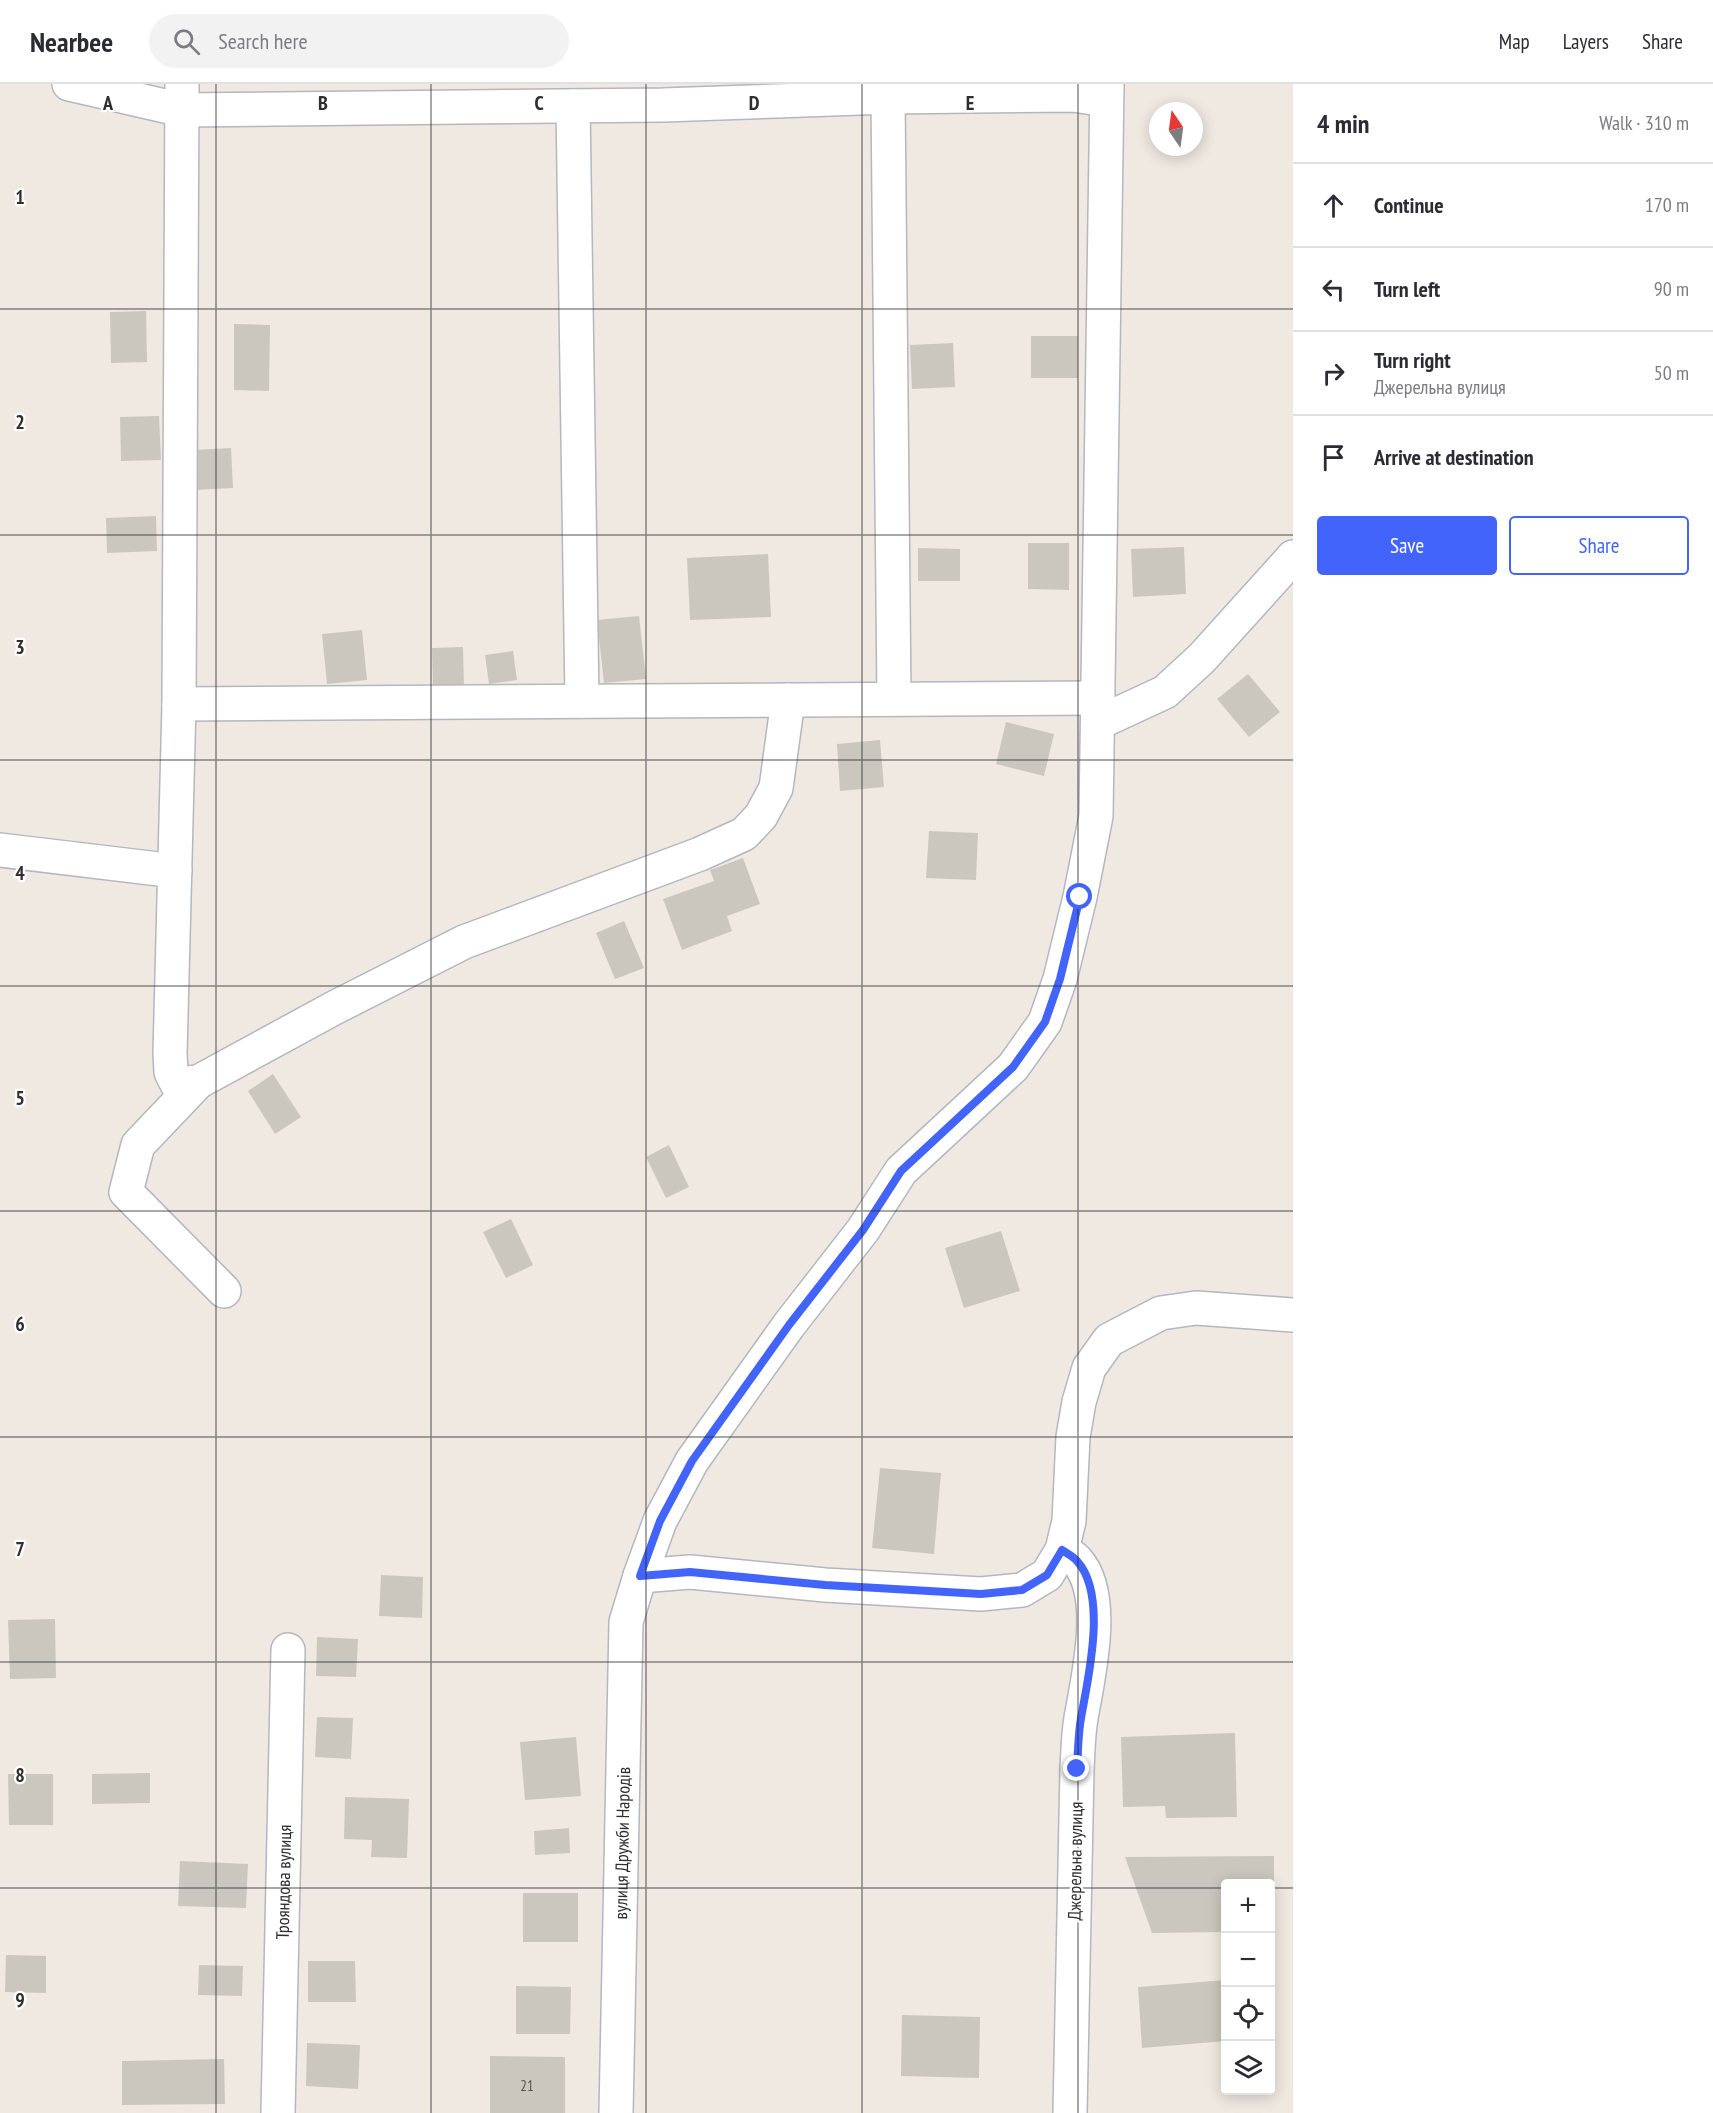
<!DOCTYPE html>
<meta charset="utf-8">
<style>
body{margin:0;font-family:"PT Sans Narrow",sans-serif;background:#f2f2f3;color:#2b2b33}
.controls{position:absolute;right:18px;bottom:18px;display:grid;overflow:hidden;border-radius:6px;box-shadow:0 3px 15px #0003}
.controls button{width:54px;height:54px;display:grid;place-items:center;padding:0;border:0;border-bottom:2px solid #e1e1e2;background:#fff;color:#2b2b33;font:30px sans-serif}
.compass{position:absolute;left:1149px;top:18px;width:54px;height:54px;border-radius:50%;background:#fff;box-shadow:0 3px 15px #0003;rotate:347deg}
.stop{position:absolute;width:18px;height:18px;margin:-14px;border:4px solid #4264fb;border-radius:50%;background:#fff}
.stop.end{background:#4264fb;border-color:#fff;box-shadow:0 2px 6px #0008}
.list{margin:0;padding:0;list-style:none}
h2{display:flex;justify-content:space-between;align-items:center;height:78px;margin:0;padding:0 24px;font-size:26px}
h2 small{font-size:20px;font-weight:400;color:#7c7c81}
.list li{display:grid;grid-template-columns:39px 1fr auto;gap:18px;align-items:center;box-sizing:border-box;height:84px;padding:0 24px;border-top:2px solid #e1e1e2}
.list b{display:block;font-size:22px;white-space:nowrap}
.list p{margin:0;font-size:20px;white-space:nowrap;color:#7c7c81}
.list em{font-size:20px;font-style:normal;color:#7c7c81}
.actions{display:flex;gap:12px;padding:18px 24px}
.actions a{flex:1;padding:14px 0;border:2px solid #4264fb;border-radius:6px;text-align:center;font-size:21px;color:#4264fb}
.actions .main{background:#4264fb;color:#fff}
.icon{flex:none;width:33px;height:33px;fill:none;stroke:currentColor;stroke-width:2;stroke-linecap:round;stroke-linejoin:round}
.map{position:relative;flex:none;width:1293px;height:2029px;overflow:hidden}
header{display:flex;align-items:center;gap:36px;box-sizing:border-box;height:84px;padding:0 30px;background:#fff;border-bottom:2px solid #e1e1e2}
header strong{font-size:28px}
nav{display:flex;gap:33px;margin-inline-start:auto;font-size:21px}
.search{width:420px;height:54px;background:#f2f2f3;display:flex;align-items:center;gap:15px;box-sizing:border-box;padding:0 21px;border-radius:33px;color:#7c7c81;font-size:22px}
main{display:flex}
aside{flex:1;background:#fff}
.map>svg:first-child{display:block}
.building{fill:#cbc7bf}
.lines{fill:none;stroke-linecap:round;stroke-linejoin:round}
.street-casing{stroke:#b4b7c1;stroke-width:36}
.street{stroke:#fff;stroke-width:33}
.route{stroke:#4264fb;stroke-width:8}
.grid{fill:none;stroke:#2e2e2e;stroke-width:1.5;stroke-opacity:0.55}
.labels{text-anchor:middle;dominant-baseline:central;stroke-width:4.5;stroke-linejoin:round;paint-order:stroke}
.number-label{font-size:15px;fill:#555452}
.street-label{font-size:18px;fill:#2e2e2e;stroke:#fff}
.grid-label{font-size:20px;text-anchor:middle;font-weight:bold;fill:#2e2e2e;stroke:#fff;stroke-width:4.5;stroke-linejoin:round;paint-order:stroke}
</style>
<header>
<strong>Nearbee</strong>
<div class="search"><svg class="icon" aria-label="search" viewBox="0 0 24 24"><circle cx="10" cy="10" r="6"/><path d="M15 15l6 6"/></svg>Search here</div>
<nav><a>Map</a><a>Layers</a><a>Share</a></nav>
</header>
<main>
<div class="map">
<svg width="1293" height="2029" viewBox="0 0 1293 2029">
<rect width="100%" height="100%" fill="#efe9e1"/>
<g class="building">
<polygon points="146,227 147,278 111,279 110,228"/>
<polygon points="234,240 270,241 269,307 234,306"/>
<rect x="1031" y="252" width="47" height="42"/>
<polygon points="953,259 955,303 912,305 910,261"/>
<polygon points="159,332 161,376 121,377 120,333"/>
<polygon points="231,364 233,404 195,406 194,366"/>
<polygon points="156,432 157,467 107,469 106,434"/>
<polygon points="1028,459 1069,459 1069,506 1028,505"/>
<polygon points="1184,463 1186,510 1133,513 1131,465"/>
<polygon points="918,464 960,465 960,497 918,497"/>
<polygon points="768,470 771,533 690,536 687,474"/>
<polygon points="639,532 646,595 604,599 597,536"/>
<polygon points="362,546 367,596 327,600 322,550"/>
<polygon points="463,563 464,603 433,603 432,564"/>
<polygon points="513,567 517,596 489,600 485,571"/>
<polygon points="1248,590 1280,628 1249,653 1217,615"/>
<polygon points="1006,638 1054,650 1044,692 996,680"/>
<polygon points="880,656 884,703 840,707 837,660"/>
<polygon points="929,747 978,749 976,796 926,794"/>
<polygon points="743,774 760,820 727,832 732,847 682,866 663,815 714,797 710,786"/>
<polygon points="624,837 644,884 615,895 596,849"/>
<polygon points="273,990 301,1033 275,1050 248,1007"/>
<polygon points="669,1061 689,1103 666,1114 646,1073"/>
<polygon points="511,1135 533,1181 506,1194 483,1148"/>
<polygon points="1001,1147 1020,1207 964,1224 945,1164"/>
<polygon points="880,1384 941,1389 934,1470 872,1464"/>
<polygon points="381,1491 423,1493 422,1534 379,1532"/>
<polygon points="55,1535 56,1594 10,1595 8,1536"/>
<polygon points="317,1553 358,1555 356,1593 316,1592"/>
<polygon points="317,1633 353,1634 351,1675 315,1673"/>
<polygon points="1235,1649 1237,1733 1166,1734 1165,1722 1123,1723 1121,1653"/>
<polygon points="576,1653 581,1712 525,1716 520,1658"/>
<polygon points="150,1689 150,1719 92,1720 92,1690"/>
<polygon points="8,1690 53,1690 53,1741 9,1741"/>
<polygon points="345,1713 409,1715 407,1774 371,1773 372,1756 344,1755"/>
<polygon points="569,1744 570,1769 535,1771 534,1747"/>
<polygon points="1274,1772 1274,1839 1270,1839 1270,1800 1226,1800 1226,1848 1152,1849 1125,1773"/>
<polygon points="180,1777 248,1780 246,1824 178,1822"/>
<rect x="523" y="1809" width="55" height="49"/>
<polygon points="6,1871 46,1872 46,1909 5,1908"/>
<polygon points="308,1877 355,1877 356,1918 308,1918"/>
<polygon points="199,1881 243,1882 242,1912 198,1911"/>
<polygon points="1226,1896 1226,1957 1142,1964 1138,1903"/>
<polygon points="516,1902 571,1903 570,1950 516,1950"/>
<polygon points="902,1931 980,1933 979,1994 901,1992"/>
<polygon points="307,1959 360,1961 358,2005 306,2002"/>
<polygon points="490,1972 565,1973 565,2029 490,2029"/>
<polygon points="224,1975 225,2020 122,2021 122,1977"/>
</g>
<g class="lines">
<defs>
<g id="street">
<polyline points="69,0 182,26 663,21 888,13 1073,11 1106,16"/>
<polyline points="182,0 179,620 170,970 171,988 177,1000 198,998 334,924 464,858 700,770 744,750 761,732 776,704 788,616"/>
<polyline points="888,13 894,615"/>
<polyline points="573,22 582,617"/>
<polyline points="179,620 1098,614"/>
<polyline points="1098,639 1165,608 1202,574 1293,473"/>
<polyline points="0,766 175,787"/>
<polyline points="198,998 138,1061 126,1108 224,1207"/>
<path d="M 1062,1466 C 1066,1469 1073,1472 1077,1477 C 1108,1511 1088,1594 1081,1634 C 1078,1651 1078,1669 1077,1685 L 1070,2029"/>
<polyline points="640,1492 690,1488 825,1501 981,1510 1022,1506 1047,1491 1062,1466 1069,1437 1073,1353 1079,1318 1089,1284 1109,1256 1161,1229 1196,1224 1293,1231"/>
<path id="s1" d="M 278,2029 L 288,1566"/>
<path id="s2" d="M 616,2029 L 626,1538 L 640,1492 L 660,1437 L 692,1377 L 789,1241 L 863,1146 L 901,1087 L 1013,983 L 1045,938 L 1060,895 L 1080,813 L 1096,732 L 1107,0"/>
</g>
</defs>
<use href="#street" class="street-casing"/>
<use href="#street" class="street"/>
</g>
<g class="lines">
<path class="route" d="M 1077,1685 C 1078,1669 1078,1651 1081,1634 C 1088,1594 1108,1511 1077,1477 C 1073,1472 1066,1469 1062,1466 L 1047,1491 L 1022,1506 L 981,1510 L 825,1501 L 690,1488 L 640,1492 L 660,1437 L 692,1377 L 789,1241 L 863,1146 L 901,1087 L 1013,983 L 1045,938 L 1060,895 L 1080,813"/>
</g>
<path class="grid" d="M 216,0 L 216,2029M 431,0 L 431,2029M 646,0 L 646,2029M 862,0 L 862,2029M 1078,0 L 1078,2029M 0,225 L 1293,225M 0,451 L 1293,451M 0,676 L 1293,676M 0,902 L 1293,902M 0,1127 L 1293,1127M 0,1353 L 1293,1353M 0,1578 L 1293,1578M 0,1804 L 1226,1804M 1270,1804 L 1293,1804"/>
<g class="labels">
<g class="number-label">
<text x="527" y="2001">21</text>
</g>
<g class="street-label">
<text stroke="none"><textPath href="#s2" startOffset="270">вулиця Дружби Народів</textPath></text>
<text transform="translate(1075 1777) rotate(-89)">Джерельна вулиця</text>
<text stroke="none"><textPath href="#s1" startOffset="231">Трояндова вулиця</textPath></text>
</g>
</g>
<g class="grid-label">
<text x="108" y="26">A</text>
<text x="323" y="26">B</text>
<text x="539" y="26">C</text>
<text x="754" y="26">D</text>
<text x="970" y="26">E</text>
<text x="20" y="120">1</text>
<text x="20" y="345">2</text>
<text x="20" y="570">3</text>
<text x="20" y="796">4</text>
<text x="20" y="1021">5</text>
<text x="20" y="1247">6</text>
<text x="20" y="1472">7</text>
<text x="20" y="1698">8</text>
<text x="20" y="1923">9</text>
</g>
</svg>
<div class="controls">
<button>+</button>
<button>−</button>
<button><svg class="icon" aria-label="locate" viewBox="0 0 24 24"><circle cx="12" cy="12" r="6"/><path d="M12 2v4M12 18v4M2 12h4M18 12h4"/></svg></button>
<button><svg class="icon" aria-label="layers" viewBox="0 0 24 24"><path d="M12 4l9 5-9 5-9-5zM3 14l9 5 9-5"/></svg></button>
</div>
<svg class="compass" viewBox="-18 -18 36 36"><path d="M0-13l5 13h-10z" fill="#e53935"/><path d="M0 13l5-13h-10z" fill="#7c7c81"/></svg>
<div class="stop" style="left:1080px;top:813px"></div>
<div class="stop end" style="left:1077px;top:1685px"></div>
</div>
<aside>
<h2>4 min<small>Walk · 310 m</small></h2>
<ul class="list">
<li><svg class="icon" aria-label="ahead" viewBox="0 0 24 24"><path d="M12 20V5M6 11l6-6 6 6"/></svg><div><b>Continue</b></div><em>170 m</em></li>
<li><svg class="icon" aria-label="left" viewBox="0 0 24 24"><path d="M17 20v-9H6M10 6l-5 5 5 5"/></svg><div><b>Turn left</b></div><em>90 m</em></li>
<li><svg class="icon" aria-label="right" viewBox="0 0 24 24"><path d="M7 20v-9h11M14 6l5 5-5 5"/></svg><div><b>Turn right</b><p>Джерельна вулиця</p></div><em>50 m</em></li>
<li><svg class="icon" aria-label="arrive" viewBox="0 0 24 24"><path d="M6 21V4h12l-3 4 3 4H6"/></svg><div><b>Arrive at destination</b></div></li>
</ul>
<div class="actions"><a class="main">Save</a><a>Share</a></div>
</aside>
</main>
